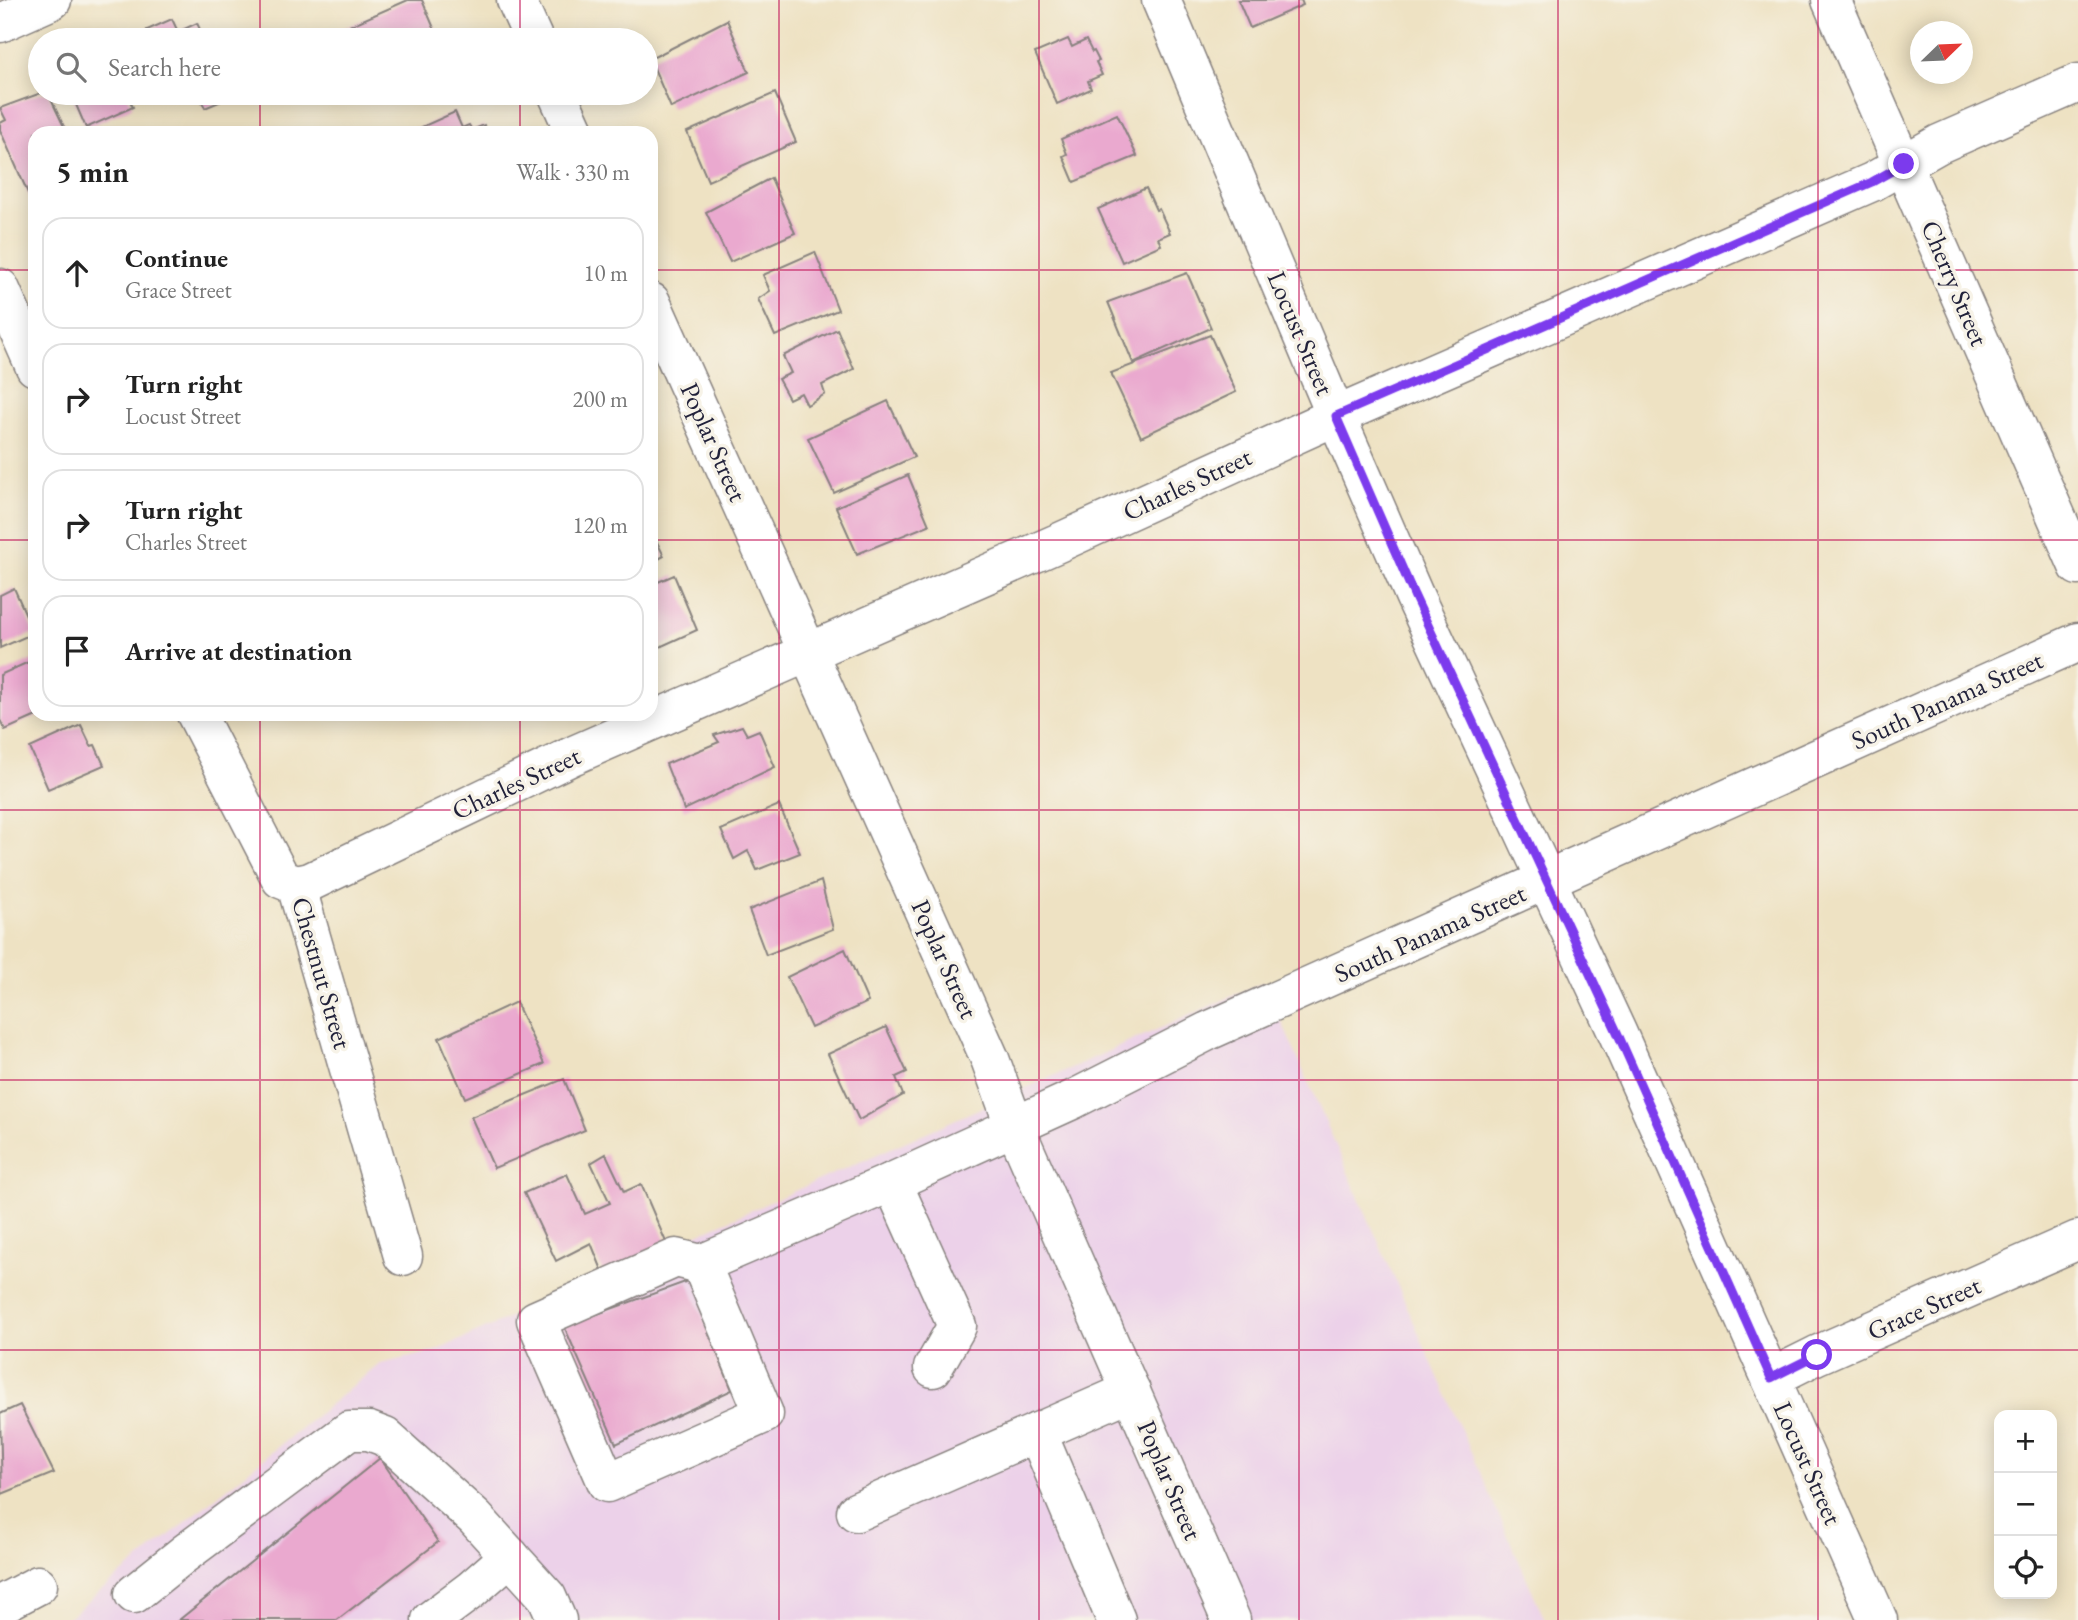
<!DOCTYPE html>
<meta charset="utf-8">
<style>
body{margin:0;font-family:"EB Garamond",serif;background:#f2f2f2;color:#222}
.controls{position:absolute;right:21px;bottom:21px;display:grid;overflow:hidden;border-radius:14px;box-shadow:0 4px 18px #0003}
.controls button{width:63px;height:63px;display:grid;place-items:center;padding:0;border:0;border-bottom:2px solid #e0e0e0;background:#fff;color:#222;font:35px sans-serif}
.compass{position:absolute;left:1910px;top:21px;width:63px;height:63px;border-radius:50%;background:#fff;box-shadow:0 4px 18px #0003;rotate:67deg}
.stop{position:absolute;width:21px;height:21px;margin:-16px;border:5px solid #7c3aed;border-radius:50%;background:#fff}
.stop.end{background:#7c3aed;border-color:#fff;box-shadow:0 2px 7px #0008}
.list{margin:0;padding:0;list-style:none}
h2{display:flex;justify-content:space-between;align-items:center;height:91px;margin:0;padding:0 28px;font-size:30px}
h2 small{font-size:23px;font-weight:400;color:#767676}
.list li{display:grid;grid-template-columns:46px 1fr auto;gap:21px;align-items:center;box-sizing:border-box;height:112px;margin:0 14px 14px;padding:0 14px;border:2px solid #e0e0e0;border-radius:21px}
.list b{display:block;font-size:26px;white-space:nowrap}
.list p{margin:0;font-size:23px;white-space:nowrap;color:#767676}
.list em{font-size:23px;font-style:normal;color:#767676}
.icon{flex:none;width:38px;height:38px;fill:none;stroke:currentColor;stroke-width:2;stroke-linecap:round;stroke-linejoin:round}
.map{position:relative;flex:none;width:2078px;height:1620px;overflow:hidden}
.search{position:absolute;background:#fff;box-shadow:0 4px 18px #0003;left:28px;top:28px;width:630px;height:77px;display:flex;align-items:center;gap:18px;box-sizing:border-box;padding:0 24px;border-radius:38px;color:#767676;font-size:26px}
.panel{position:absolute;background:#fff;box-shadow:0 4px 18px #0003;left:28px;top:126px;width:630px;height:595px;border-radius:21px}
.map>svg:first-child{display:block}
.built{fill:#ecd1e9}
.building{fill:#eaa9cf}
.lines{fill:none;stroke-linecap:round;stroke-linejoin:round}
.minor-casing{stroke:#88827f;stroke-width:41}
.minor{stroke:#fff;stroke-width:38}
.route{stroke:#7c3aed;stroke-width:9}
.grid{fill:none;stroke:#c2185b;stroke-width:2;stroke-opacity:0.55}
.labels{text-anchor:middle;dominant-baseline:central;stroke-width:7;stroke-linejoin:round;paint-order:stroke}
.street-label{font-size:26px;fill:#22223b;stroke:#f7f3e8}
</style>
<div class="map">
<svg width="2078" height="1620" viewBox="0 0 2078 1620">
<rect width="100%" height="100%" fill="#f7f3e8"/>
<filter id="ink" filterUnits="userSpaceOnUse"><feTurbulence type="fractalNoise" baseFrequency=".0143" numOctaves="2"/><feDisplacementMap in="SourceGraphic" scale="14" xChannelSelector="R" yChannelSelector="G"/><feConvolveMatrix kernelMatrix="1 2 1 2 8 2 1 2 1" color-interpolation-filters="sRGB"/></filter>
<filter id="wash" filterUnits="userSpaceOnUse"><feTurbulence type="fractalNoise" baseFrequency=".00686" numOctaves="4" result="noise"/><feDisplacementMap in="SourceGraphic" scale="28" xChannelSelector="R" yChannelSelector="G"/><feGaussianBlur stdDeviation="1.57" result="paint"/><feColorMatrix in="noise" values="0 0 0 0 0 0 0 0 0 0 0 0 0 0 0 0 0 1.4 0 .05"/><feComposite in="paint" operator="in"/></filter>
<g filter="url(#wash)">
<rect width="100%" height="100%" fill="#eee2c3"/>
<polygon class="built" points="1264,982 1545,1620 65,1620 380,1364 433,1352"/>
<g id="blocks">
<g class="building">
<polygon points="408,0 422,0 439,40 325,40 324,37"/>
<polygon points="1238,0 1301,0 1303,5 1250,28"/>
<polygon points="172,19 178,32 197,23 205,40 152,40 147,30"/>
<polygon points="727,20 749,72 671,108 650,59"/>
<polygon points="1068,39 1072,47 1086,40 1092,52 1094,51 1099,61 1096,62 1102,75 1088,81 1091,89 1057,104 1035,53"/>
<polygon points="41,93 48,93 67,133 35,133 35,198 31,200 0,130 0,123 6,120 0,108"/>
<polygon points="71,93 126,93 133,107 86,128"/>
<polygon points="198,93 229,93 231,97 205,108"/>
<polygon points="775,93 796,142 708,181 687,132"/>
<polygon points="455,112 462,128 469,125 472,130 484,125 487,133 416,133 415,130"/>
<polygon points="1117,114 1137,156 1074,182 1063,156 1067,154 1061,139"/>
<polygon points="771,178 795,233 730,262 706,212"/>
<polygon points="1146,188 1156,210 1159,209 1170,233 1158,238 1161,245 1122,262 1098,209"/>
<polygon points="815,252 838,310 775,336 758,299 770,291 763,275"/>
<polygon points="1187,273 1211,328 1133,363 1108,302"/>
<polygon points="837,329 854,369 822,385 825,394 807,405 801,393 789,399 778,379 791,373 783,356"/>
<polygon points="1210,335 1236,392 1141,437 1111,373"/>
<polygon points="888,401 914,457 834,493 808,438"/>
<polygon points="908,475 929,525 857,554 836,507"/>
<polygon points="651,530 664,556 651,563"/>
<polygon points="674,575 697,630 651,651 651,585"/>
<polygon points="14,588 34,633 0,648 0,595"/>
<polygon points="35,659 35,714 41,714 5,730 0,720 0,675"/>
<polygon points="81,725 91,746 95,745 104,765 48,789 30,748"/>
<polygon points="742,726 747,735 759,730 775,767 684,810 666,764 719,742 714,735"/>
<polygon points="779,805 800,853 757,870 748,851 734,859 721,830"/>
<polygon points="821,881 833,929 766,955 749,910"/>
<polygon points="845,949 868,1002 811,1028 787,977"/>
<polygon points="516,1002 544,1064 465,1098 439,1038"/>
<polygon points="886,1027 907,1072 896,1077 903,1095 859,1120 828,1054"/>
<polygon points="564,1079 585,1130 494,1168 471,1117"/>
<polygon points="606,1154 624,1192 641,1184 669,1249 606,1280 591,1243 556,1261 524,1193 567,1174 585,1214 610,1203 591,1163"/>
<polygon points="688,1281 732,1390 616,1444 564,1326"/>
<polygon points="20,1405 54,1473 2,1494 0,1414"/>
<polygon points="380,1458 438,1542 337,1620 179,1620"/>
</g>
</g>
</g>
<g filter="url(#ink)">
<use href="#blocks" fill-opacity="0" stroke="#88827f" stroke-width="2"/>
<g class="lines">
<defs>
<g id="minor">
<polyline points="516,0 534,40"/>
<polyline points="1161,0 1336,416 1414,595 1617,1032 1878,1620"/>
<polyline points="1831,0 2078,566"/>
<polyline points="0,23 52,0"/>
<polyline points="557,93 575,133"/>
<polyline points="0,288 35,367"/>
<polyline points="651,302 990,1059 1014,1125 1231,1620"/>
<polyline points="196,714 281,879 296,885 403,1256"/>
<polyline points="296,885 310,882 574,755 1058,543 1336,416 1872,182 1939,144 2078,83"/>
<polyline points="892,1182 957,1326 933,1368"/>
<polyline points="701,1264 676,1258 536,1320 607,1483 764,1414 701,1264 892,1182 1072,1100 1208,1031 2078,642"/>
<polyline points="1771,1378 1817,1355 2078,1240"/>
<polyline points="1037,1432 1116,1620"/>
<polyline points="856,1512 1131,1391"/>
<polyline points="134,1594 184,1554 349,1431 369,1431 385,1437 475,1518 547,1597 557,1620"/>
<polyline points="0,1605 38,1585"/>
<polyline points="431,1620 471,1590 510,1556"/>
</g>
</defs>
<use href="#minor" class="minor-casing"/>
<use href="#minor" class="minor"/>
</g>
</g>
<g class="lines" filter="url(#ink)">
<polyline class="route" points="1817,1355 1771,1378 1617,1032 1414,595 1336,416 1872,182 1904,164"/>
</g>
<path class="grid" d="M 260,0 L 260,40M 520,0 L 520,40M 779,0 L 779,1620M 1039,0 L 1039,1620M 1299,0 L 1299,1620M 1558,0 L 1558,1620M 1818,0 L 1818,1620M 260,93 L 260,133M 520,93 L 520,133M 0,270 L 35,270M 651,270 L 2078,270M 0,540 L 35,540M 651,540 L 2078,540M 260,714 L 260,1620M 520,714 L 520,1620M 0,810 L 2078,810M 0,1080 L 2078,1080M 0,1350 L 2078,1350"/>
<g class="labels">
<g class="street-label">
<text transform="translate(1955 283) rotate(67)">Cherry Street</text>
<text transform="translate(1301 333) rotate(67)">Locust Street</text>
<text transform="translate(714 442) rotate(66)">Poplar Street</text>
<text transform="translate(1187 484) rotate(-25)">Charles Street</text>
<text transform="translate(1947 700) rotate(-24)">South Panama Street</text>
<text transform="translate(516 783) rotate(-25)">Charles Street</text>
<text transform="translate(1430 933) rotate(-24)">South Panama Street</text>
<text transform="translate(945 959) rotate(66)">Poplar Street</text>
<text transform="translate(322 973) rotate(74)">Chestnut Street</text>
<text transform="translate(1924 1308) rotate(-24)">Grace Street</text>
<text transform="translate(1808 1463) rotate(66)">Locust Street</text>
<text transform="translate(1170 1480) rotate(67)">Poplar Street</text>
</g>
</g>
</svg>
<div class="controls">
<button>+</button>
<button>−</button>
<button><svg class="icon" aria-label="locate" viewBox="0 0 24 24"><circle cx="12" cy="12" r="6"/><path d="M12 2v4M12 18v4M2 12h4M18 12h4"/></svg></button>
</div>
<svg class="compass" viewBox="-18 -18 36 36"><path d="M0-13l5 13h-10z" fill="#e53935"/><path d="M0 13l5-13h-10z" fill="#767676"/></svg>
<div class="stop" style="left:1817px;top:1355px"></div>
<div class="stop end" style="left:1904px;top:164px"></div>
<div class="search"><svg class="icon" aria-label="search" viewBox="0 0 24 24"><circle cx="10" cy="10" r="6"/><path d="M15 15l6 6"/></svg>Search here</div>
<section class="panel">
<h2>5 min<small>Walk · 330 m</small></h2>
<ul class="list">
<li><svg class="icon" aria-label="ahead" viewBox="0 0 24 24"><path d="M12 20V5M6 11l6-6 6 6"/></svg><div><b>Continue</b><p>Grace Street</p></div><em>10 m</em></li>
<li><svg class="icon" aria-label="right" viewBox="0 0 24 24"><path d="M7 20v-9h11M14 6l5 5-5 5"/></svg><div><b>Turn right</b><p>Locust Street</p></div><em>200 m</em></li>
<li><svg class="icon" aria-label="right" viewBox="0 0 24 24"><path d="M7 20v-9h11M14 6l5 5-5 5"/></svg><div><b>Turn right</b><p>Charles Street</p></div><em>120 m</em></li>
<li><svg class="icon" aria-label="arrive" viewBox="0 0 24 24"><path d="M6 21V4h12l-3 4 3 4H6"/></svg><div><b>Arrive at destination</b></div></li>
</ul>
</section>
</div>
